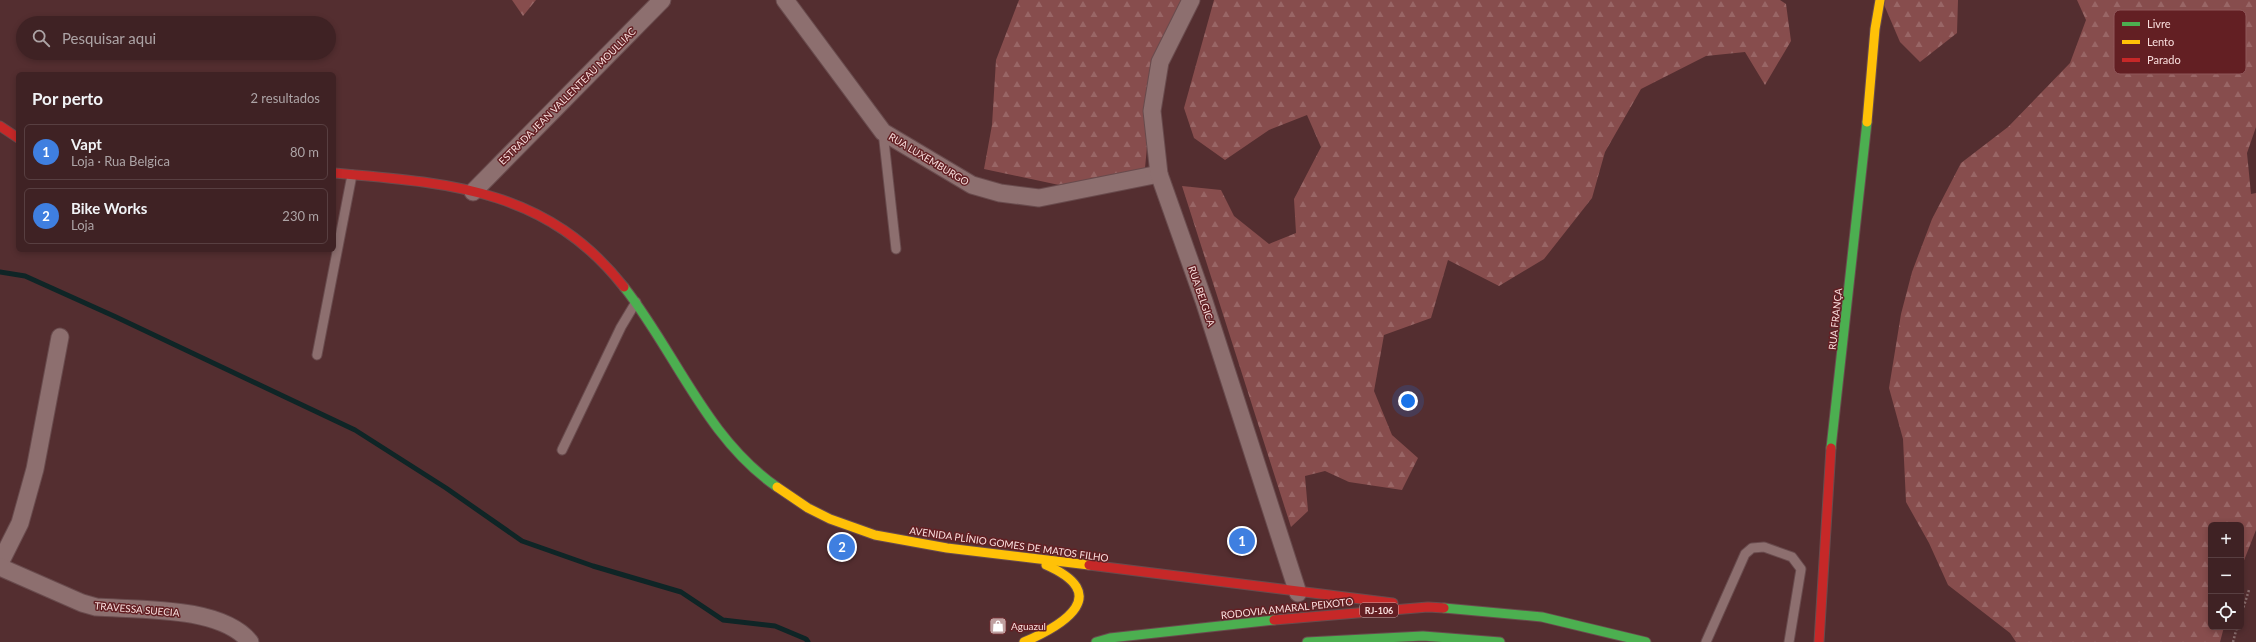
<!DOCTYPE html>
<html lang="pt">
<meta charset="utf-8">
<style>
body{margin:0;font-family:Lato,sans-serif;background:#4a2f31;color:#f1f3f6}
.controls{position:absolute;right:12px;bottom:12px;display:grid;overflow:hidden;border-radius:6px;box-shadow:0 2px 6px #0003}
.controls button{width:36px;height:36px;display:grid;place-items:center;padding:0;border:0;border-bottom:1px solid #583f41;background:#3f2224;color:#f1f3f6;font:20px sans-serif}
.you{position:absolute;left:1408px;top:401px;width:14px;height:14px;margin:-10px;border:3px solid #fff;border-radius:50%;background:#1a73e8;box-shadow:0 0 0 6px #1a73e833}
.badge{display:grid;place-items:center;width:26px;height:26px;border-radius:50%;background:#bfa0a0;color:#fff;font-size:13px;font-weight:700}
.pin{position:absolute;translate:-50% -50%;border:2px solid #fff;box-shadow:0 1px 4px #0006}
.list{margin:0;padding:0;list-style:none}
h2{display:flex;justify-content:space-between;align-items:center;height:52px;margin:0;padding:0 16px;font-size:17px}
h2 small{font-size:13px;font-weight:400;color:#ada4a6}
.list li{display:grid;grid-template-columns:26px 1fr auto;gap:12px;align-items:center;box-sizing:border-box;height:56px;margin:0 8px 8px;padding:0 8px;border:1px solid #583f41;border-radius:6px}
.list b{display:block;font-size:15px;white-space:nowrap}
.list p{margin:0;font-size:13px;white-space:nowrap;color:#ada4a6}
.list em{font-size:13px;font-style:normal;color:#ada4a6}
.icon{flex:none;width:22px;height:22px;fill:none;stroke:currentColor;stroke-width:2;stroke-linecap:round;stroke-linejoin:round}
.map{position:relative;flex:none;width:2256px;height:642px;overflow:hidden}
.search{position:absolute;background:#3f2224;box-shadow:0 2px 6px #0003;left:16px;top:16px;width:320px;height:44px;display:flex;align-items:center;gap:10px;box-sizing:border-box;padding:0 14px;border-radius:22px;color:#ada4a6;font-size:15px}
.panel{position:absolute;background:#3f2224;box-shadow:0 2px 6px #0003;left:16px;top:72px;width:320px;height:180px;border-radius:6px}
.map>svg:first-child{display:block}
.forest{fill:url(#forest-firs)}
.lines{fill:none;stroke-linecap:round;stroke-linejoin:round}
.stream{stroke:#0f2526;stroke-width:5}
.lane-casing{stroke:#694b4d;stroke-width:11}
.street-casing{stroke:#694b4d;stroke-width:19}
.fast-casing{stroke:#694b4d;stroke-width:11}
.slow-casing{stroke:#694b4d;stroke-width:11}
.jam-casing{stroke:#694b4d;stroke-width:11}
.path{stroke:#8a6f6f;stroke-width:2.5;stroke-dasharray:2 2;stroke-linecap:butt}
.lane{stroke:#8d6f6f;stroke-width:9}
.street{stroke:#8d6f6f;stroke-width:17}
.fast{stroke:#4caf50;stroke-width:9}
.slow{stroke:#ffc107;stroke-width:9}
.jam{stroke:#c62828;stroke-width:9}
.labels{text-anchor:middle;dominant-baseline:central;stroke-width:3;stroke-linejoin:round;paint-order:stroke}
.shield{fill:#631f23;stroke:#cca5a5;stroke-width:1}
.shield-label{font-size:9px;font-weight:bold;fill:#f9dedd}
.street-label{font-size:10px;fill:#f9dedd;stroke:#631f23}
.poi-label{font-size:10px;fill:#f9dedd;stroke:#631f23;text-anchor:start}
.key{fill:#631f23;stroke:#90585b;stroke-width:1}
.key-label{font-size:11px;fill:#f9dedd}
</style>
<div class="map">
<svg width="2256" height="642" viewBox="0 0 2256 642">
<defs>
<pattern id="forest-firs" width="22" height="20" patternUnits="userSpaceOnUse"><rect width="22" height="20" fill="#874d4d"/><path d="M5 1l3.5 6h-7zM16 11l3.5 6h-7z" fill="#966"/></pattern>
</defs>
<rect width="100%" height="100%" fill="#542e30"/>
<g class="forest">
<polygon points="512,0 536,0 523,16"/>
<polygon points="1019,0 1182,0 1153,84 1145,168 1059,185 984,169 992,125 996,60"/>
<polygon points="1214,0 1780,0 1786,4 1791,41 1765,85 1745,52 1706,56 1641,89 1605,152 1592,198 1544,259 1499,286 1448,260 1431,318 1384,335 1374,391 1392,435 1418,458 1402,490 1349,482 1325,471 1305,476 1308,511 1291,527 1182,186 1221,190 1234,216 1269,244 1296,233 1294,199 1321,147 1307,115 1269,130 1225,160 1194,138 1184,108"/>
<polygon points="1882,0 1958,0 1957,33 1920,62 1900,42"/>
<polygon points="2077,0 2256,0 2256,127 2247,153 2251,194 2256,193 2256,530 2241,568 2241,525 2211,525 2211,627 2224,627 2220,642 2016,642 2010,633 1948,585 1929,543 1906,502 1903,439 1889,388 1901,314 1912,272 1932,219 1961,163 2008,127 2070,63 2086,20"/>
</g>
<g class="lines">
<polyline class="stream" points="0,272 25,276 116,317 355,430 446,488 522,541 593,566 681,592 723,620 775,626 806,639 808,642"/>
<defs>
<g id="lane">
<polyline points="883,132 896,249"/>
<polyline points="317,355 352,175"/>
<polyline points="562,450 621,327 636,302"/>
<polyline points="1706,642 1745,554 1752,548 1764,547 1792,557 1801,569 1789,642"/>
</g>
<g id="street">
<polyline points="785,0 883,132 972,185 1000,193 1039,198 1159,174"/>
<polyline points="1191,0 1160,62 1152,111 1159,174 1204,301 1298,593"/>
<polyline points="473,192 662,0"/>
<polyline points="0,563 20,523 35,469 60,337"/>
<path d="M 0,567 L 82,603 L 96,607 C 139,610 221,606 250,642"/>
</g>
<g id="fast">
<path d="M 624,287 C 676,353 706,438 777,487"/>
<polyline points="1831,448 1867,122"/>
<polyline points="1444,608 1542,617 1646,642"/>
<polyline points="1096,642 1110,638 1274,620"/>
<polyline points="1307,642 1423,636 1500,642"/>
</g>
<g id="slow">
<polyline points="1867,122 1875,29 1880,0"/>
<polyline points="777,487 808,508 830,519 875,535 947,548 1089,565"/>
<path d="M 1024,642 C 1066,624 1112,594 1046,565"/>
</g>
<g id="jam">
<polyline points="0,126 18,138"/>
<path d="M 334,173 C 450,183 547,189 624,287"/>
<polyline points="1089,565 1393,603"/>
<polyline points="1274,620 1428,607 1444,608"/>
<polyline points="1819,642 1831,448"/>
</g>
</defs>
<use href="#lane" class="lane-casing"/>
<use href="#street" class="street-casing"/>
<use href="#fast" class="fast-casing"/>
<use href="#slow" class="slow-casing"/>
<use href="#jam" class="jam-casing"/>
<g class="path">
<polyline points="2241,615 2249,590"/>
<polyline points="2233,642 2237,627"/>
</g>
<use href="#lane" class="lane"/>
<use href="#street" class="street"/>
<use href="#fast" class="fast"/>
<use href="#slow" class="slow"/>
<use href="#jam" class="jam"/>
</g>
<defs>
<symbol id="shop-square" viewBox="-11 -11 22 22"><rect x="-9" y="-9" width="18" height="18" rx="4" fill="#bfa0a0" stroke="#631f23"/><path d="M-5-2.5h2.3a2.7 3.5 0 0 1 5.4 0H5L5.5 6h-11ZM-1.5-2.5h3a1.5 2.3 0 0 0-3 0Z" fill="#fff"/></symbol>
</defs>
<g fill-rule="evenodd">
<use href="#shop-square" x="988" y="616" width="20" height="20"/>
</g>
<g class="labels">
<rect class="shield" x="1360" y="603" width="38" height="14" rx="3"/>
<g class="shield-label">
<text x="1379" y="610">RJ-106</text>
</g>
<g class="street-label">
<text transform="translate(567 96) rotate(-45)">ESTRADA JEAN VALLENTEAU MOULLIAC</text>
<text transform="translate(929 159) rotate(31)">RUA LUXEMBURGO</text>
<text transform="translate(1202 296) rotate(71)">RUA BELGICA</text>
<text transform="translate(1835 319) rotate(-84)">RUA FRANÇA</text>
<text transform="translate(1009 544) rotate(8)">AVENIDA PLÍNIO GOMES DE MATOS FILHO</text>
<text transform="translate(1287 608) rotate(-6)">RODOVIA AMARAL PEIXOTO</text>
<text transform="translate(137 609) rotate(5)">TRAVESSA SUECIA</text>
</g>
<g class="poi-label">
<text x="1011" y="626">Aguazul</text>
</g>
</g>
<rect x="2114" y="10" width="132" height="64" rx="6" class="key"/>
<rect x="2122" y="22" width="18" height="4" fill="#4caf50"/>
<rect x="2122" y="40" width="18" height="4" fill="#ffc107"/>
<rect x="2122" y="58" width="18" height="4" fill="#c62828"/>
<g class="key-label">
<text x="2147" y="28">Livre</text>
<text x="2147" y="46">Lento</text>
<text x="2147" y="64">Parado</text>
</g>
</svg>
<div class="controls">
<button>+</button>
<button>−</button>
<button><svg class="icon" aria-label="locate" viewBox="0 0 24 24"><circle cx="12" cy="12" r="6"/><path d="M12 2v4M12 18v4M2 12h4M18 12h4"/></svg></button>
</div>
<div class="you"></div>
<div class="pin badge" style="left:1242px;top:541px;background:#3f7fe0">1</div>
<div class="pin badge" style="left:842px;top:547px;background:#3f7fe0">2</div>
<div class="search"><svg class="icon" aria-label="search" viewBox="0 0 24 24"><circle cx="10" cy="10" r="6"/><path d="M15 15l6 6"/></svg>Pesquisar aqui</div>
<section class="panel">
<h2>Por perto<small>2 resultados</small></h2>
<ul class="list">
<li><span class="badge" style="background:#3f7fe0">1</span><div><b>Vapt</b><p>Loja · Rua Belgica</p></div><em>80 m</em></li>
<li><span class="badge" style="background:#3f7fe0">2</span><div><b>Bike Works</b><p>Loja</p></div><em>230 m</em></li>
</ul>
</section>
</div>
